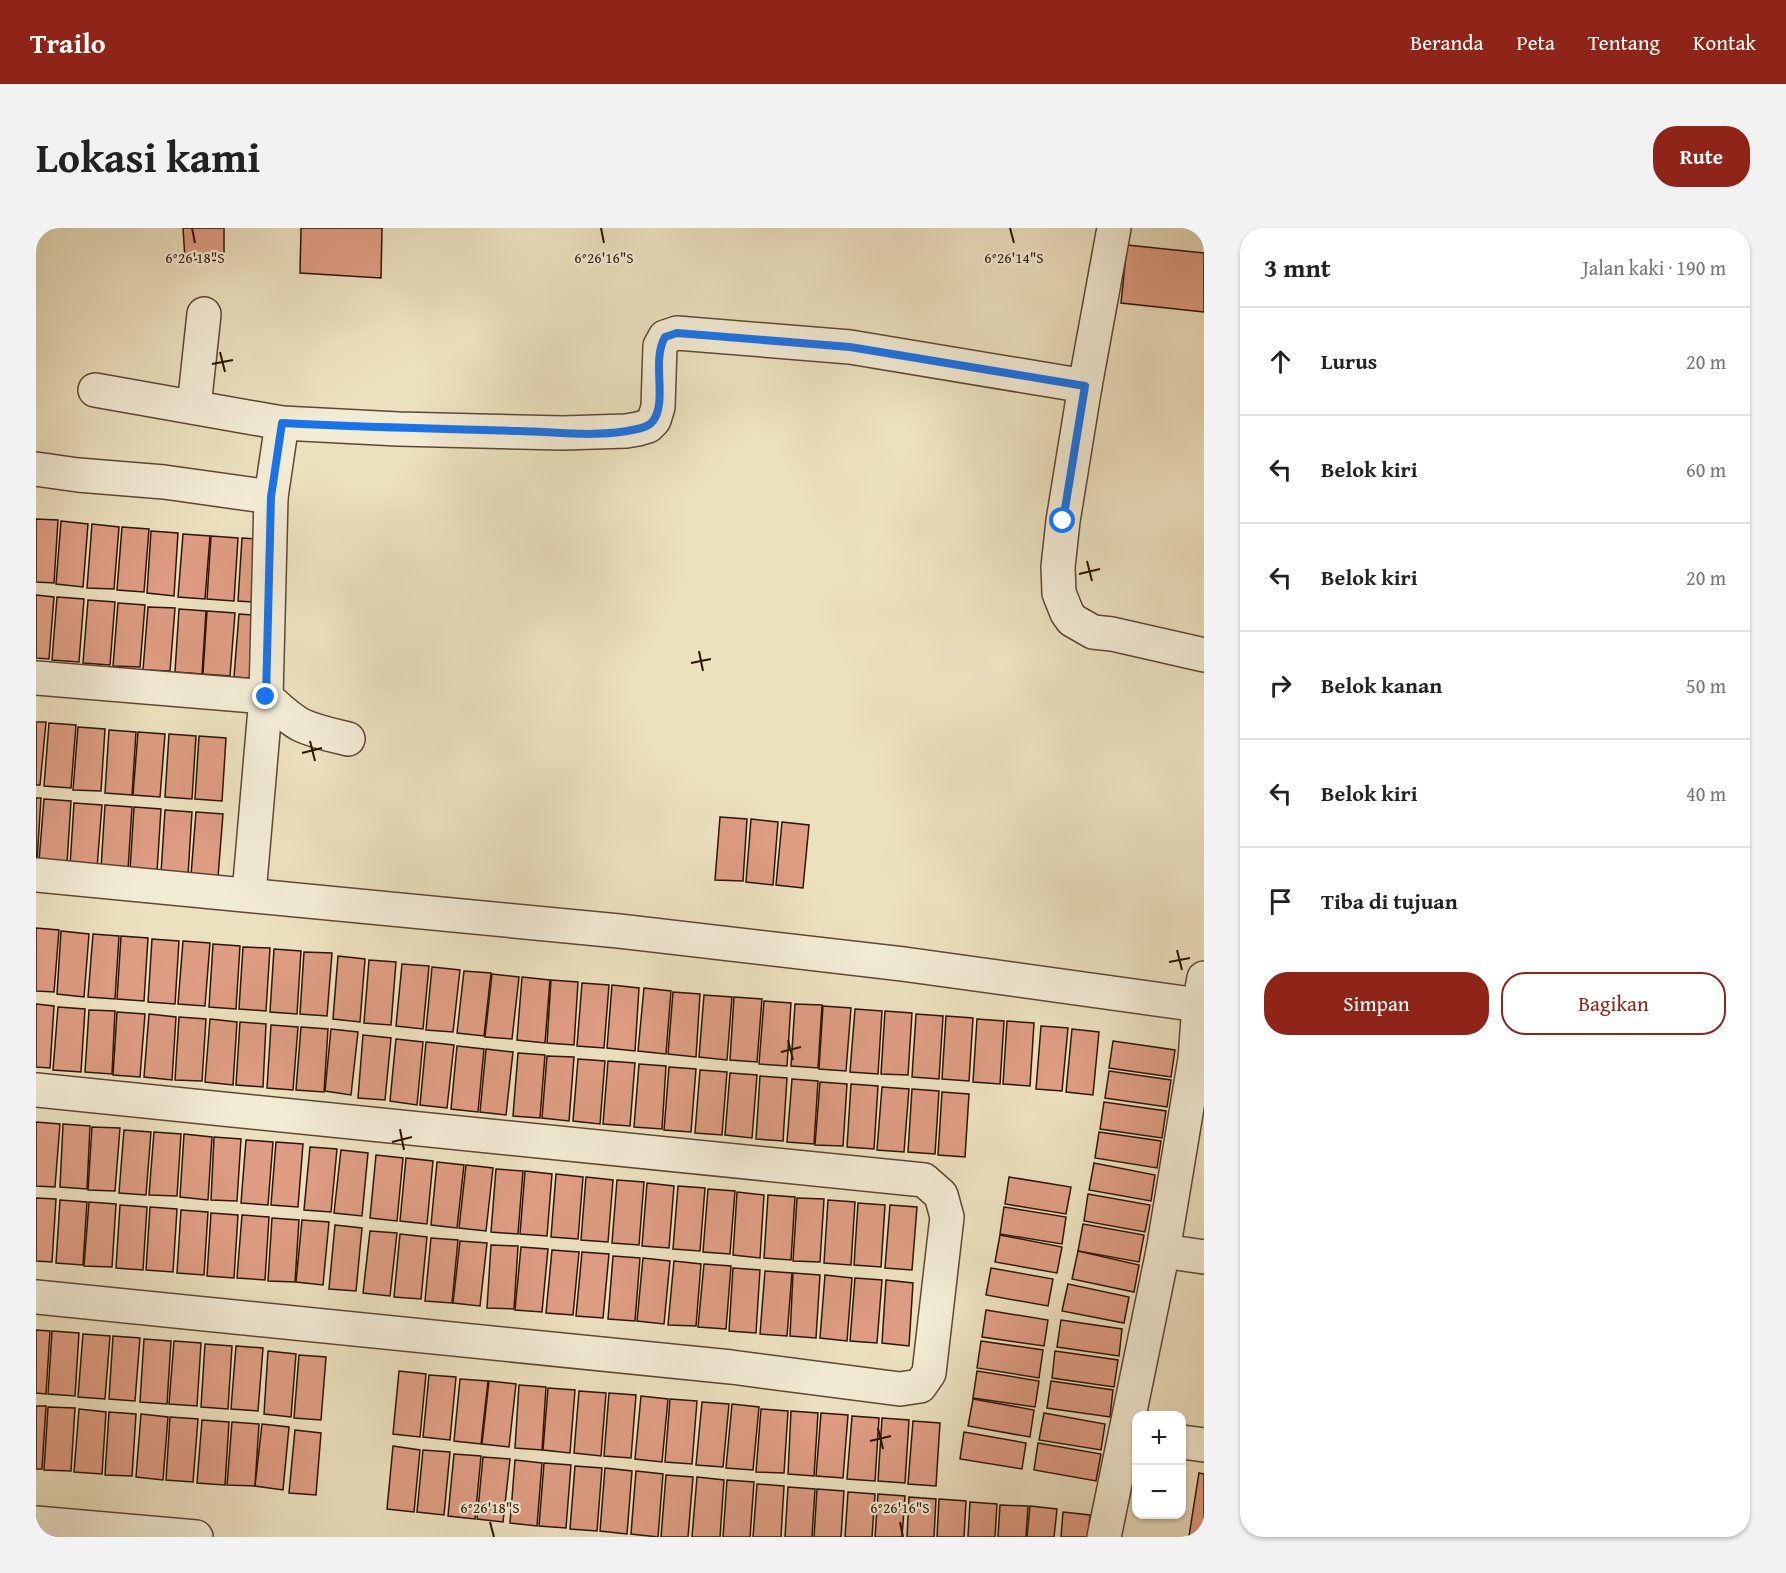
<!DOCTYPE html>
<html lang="id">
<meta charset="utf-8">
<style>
body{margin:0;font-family:"Gentium Book Plus",serif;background:#f2f2f2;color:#222}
.controls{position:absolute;right:18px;bottom:18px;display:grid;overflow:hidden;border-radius:12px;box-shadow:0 2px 4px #0004}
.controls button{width:54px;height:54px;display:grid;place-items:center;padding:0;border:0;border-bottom:2px solid #e0e0e0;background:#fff;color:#222;font:30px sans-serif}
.stop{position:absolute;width:18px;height:18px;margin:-14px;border:4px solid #1a73e8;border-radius:50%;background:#fff}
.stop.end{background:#1a73e8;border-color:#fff;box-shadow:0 2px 6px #0008}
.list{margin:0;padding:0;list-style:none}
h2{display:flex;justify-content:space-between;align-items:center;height:78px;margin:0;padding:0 24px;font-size:26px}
h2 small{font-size:20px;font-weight:400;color:#767676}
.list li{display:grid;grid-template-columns:39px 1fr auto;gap:18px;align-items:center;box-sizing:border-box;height:108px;padding:0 24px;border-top:2px solid #e0e0e0}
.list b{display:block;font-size:22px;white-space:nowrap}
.list em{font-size:20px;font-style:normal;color:#767676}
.actions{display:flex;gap:12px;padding:18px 24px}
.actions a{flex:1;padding:14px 0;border:2px solid #8f2418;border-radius:24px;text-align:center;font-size:21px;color:#8f2418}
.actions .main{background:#8f2418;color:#fff}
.icon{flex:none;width:33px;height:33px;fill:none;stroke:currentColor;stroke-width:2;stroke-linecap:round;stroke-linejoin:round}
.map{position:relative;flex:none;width:1168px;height:1309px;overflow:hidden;border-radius:24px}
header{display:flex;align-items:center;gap:36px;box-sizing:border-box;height:84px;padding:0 30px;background:#8f2418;color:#fff}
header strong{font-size:28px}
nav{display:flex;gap:33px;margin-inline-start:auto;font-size:21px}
.intro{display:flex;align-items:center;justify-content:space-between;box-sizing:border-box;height:144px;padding:0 36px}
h1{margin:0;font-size:42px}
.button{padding:15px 27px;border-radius:24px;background:#8f2418;color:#fff;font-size:21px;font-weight:700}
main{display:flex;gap:36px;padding:0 36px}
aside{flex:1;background:#fff;border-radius:24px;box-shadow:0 2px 4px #0004}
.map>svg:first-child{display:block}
.building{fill:#df9d83;stroke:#2d1403;stroke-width:1.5}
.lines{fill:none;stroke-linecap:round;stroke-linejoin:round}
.minor-casing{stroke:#5d4732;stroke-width:36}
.minor{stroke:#f3ecd5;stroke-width:33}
.route{stroke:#1a73e8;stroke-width:8}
.ticks{fill:none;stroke:#2d1403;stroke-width:2}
.ticks-label{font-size:15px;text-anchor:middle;fill:#2d1403;stroke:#f3ecd5;stroke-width:4.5;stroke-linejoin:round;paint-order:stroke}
</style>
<header>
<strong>Trailo</strong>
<nav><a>Beranda</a><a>Peta</a><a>Tentang</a><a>Kontak</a></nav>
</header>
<div class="intro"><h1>Lokasi kami</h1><a class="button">Rute</a></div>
<main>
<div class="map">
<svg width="1168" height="1309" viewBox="0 0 1168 1309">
<rect width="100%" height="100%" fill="#ece1bf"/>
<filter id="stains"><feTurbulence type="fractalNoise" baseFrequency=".00333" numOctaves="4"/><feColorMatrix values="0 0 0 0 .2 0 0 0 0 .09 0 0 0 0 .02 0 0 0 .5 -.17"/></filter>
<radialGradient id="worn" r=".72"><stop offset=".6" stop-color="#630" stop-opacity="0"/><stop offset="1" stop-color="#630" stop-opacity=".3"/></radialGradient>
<g class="building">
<polygon points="147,0 188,0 188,33 149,31"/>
<polygon points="265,0 346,0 345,50 264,45"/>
<polygon points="1091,17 1168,25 1168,84 1085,75"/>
<polygon points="0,291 22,292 18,355 0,354"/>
<polygon points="25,293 52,296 47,359 20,356"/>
<polygon points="56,296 83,299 78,361 51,360"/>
<polygon points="86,299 113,301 108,364 81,362"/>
<polygon points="115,303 142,305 138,368 111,365"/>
<polygon points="147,306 174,308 169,371 142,369"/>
<polygon points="175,308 202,310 198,373 171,371"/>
<polygon points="206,310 233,312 229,375 202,373"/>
<polygon points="0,367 18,369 13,431 0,430"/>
<polygon points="21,369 48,371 43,434 16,432"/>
<polygon points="52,372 79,374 74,437 47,435"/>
<polygon points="82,375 109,377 104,439 77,438"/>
<polygon points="112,379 139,380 134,443 107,442"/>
<polygon points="143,381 170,383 166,446 139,444"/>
<polygon points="171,383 199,385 194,448 167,446"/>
<polygon points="203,386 230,388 225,451 198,449"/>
<polygon points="0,494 10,494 4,557 0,557"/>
<polygon points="13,495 40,497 35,560 8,558"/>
<polygon points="42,499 69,501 65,563 37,562"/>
<polygon points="73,502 100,504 96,567 69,565"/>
<polygon points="102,504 129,506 124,569 97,567"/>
<polygon points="133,506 160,508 156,571 129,569"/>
<polygon points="163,508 190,510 186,573 159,571"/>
<polygon points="0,570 5,570 1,633 0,633"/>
<polygon points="8,571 35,573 31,635 3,633"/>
<polygon points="38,575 66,577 61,640 34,638"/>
<polygon points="69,577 96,579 92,642 65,640"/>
<polygon points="98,579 125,581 121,644 94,642"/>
<polygon points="129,582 156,584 152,647 125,645"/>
<polygon points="160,584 187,586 182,649 155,647"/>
<polygon points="684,589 711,591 707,653 679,652"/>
<polygon points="715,591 742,594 737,657 710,654"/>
<polygon points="746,594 773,597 767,660 740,657"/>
<polygon points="0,700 23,702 18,764 0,763"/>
<polygon points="25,703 53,706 48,769 21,766"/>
<polygon points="57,706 83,708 79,771 52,769"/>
<polygon points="85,708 112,710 108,773 81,771"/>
<polygon points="116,711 143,713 139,776 112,774"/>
<polygon points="147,713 174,715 169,778 142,776"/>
<polygon points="177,716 204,718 200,781 173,779"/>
<polygon points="207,719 234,720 230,783 203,781"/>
<polygon points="238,721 265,723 261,786 234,784"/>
<polygon points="268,724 296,725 291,788 264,786"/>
<polygon points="302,728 329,731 324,794 297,791"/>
<polygon points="333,732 360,734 355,797 328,795"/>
<polygon points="366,736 393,738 387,801 360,798"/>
<polygon points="396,739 424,742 417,804 390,802"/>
<polygon points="428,743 455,745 448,808 421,805"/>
<polygon points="456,746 483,749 476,811 449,809"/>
<polygon points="486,749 514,752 509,815 481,812"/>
<polygon points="515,752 542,754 538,817 511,815"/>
<polygon points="546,755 573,757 568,820 541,818"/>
<polygon points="576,757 603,760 599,823 571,820"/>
<polygon points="608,760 635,763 630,826 602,823"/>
<polygon points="637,764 664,766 660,829 632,826"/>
<polygon points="668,767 696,769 691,832 663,829"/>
<polygon points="698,769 726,771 721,834 694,832"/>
<polygon points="728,773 755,775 751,838 723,836"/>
<polygon points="0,776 18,778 14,840 0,839"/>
<polygon points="759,776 786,777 782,840 755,838"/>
<polygon points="787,778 815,780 810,843 783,841"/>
<polygon points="22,779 49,781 45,844 17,842"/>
<polygon points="819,781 846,783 842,846 814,844"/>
<polygon points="53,782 79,783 76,846 49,844"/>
<polygon points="849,783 876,785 872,847 845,846"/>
<polygon points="81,784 109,786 104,849 77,847"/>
<polygon points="113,786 140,789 136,852 108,849"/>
<polygon points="880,786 907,788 903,851 876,849"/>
<polygon points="910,788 937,790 933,853 906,851"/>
<polygon points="143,789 170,791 166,853 139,852"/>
<polygon points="174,791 201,794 197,857 169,854"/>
<polygon points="941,791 968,793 964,856 937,854"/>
<polygon points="971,793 998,795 994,858 967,856"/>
<polygon points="204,794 230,796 227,859 200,857"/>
<polygon points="235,797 262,799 257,862 231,860"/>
<polygon points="1005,798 1032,800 1026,863 1000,861"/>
<polygon points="265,799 292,801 288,864 260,862"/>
<polygon points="295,801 322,804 315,867 289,863"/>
<polygon points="1036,801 1063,804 1057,867 1030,864"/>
<polygon points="327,807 355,810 349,872 322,870"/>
<polygon points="360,811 387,814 381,877 354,873"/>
<polygon points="1077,813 1139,822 1135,849 1073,840"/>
<polygon points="390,814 418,817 411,880 384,877"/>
<polygon points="421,818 448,821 442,884 415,881"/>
<polygon points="450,821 477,824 470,887 444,884"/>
<polygon points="482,825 509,827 504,890 477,888"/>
<polygon points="511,828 538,829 533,893 506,890"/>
<polygon points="542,831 569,833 564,896 537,893"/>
<polygon points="572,833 599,835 594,898 567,896"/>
<polygon points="603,836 630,838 626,901 598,899"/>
<polygon points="633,839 660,841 655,904 628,902"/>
<polygon points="664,842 691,844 686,907 659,905"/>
<polygon points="1073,843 1135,852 1131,879 1069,870"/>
<polygon points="694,845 721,847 716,910 689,907"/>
<polygon points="724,848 751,850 747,913 720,911"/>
<polygon points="756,851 782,853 778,916 751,914"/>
<polygon points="784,854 811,856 807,918 779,917"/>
<polygon points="815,856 842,858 838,921 811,919"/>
<polygon points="846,859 873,861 868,924 841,922"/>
<polygon points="876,861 903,863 899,926 872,924"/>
<polygon points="906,864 933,866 929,929 902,927"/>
<polygon points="1068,874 1130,883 1126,910 1064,901"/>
<polygon points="0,894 24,896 19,959 0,958"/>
<polygon points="27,896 54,898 51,961 24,959"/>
<polygon points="56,899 84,900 79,963 52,962"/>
<polygon points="88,902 115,904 110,967 83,965"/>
<polygon points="118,904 145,906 141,968 113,967"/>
<polygon points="1063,904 1125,913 1121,940 1059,930"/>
<polygon points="148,906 176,909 172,972 144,969"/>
<polygon points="178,909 205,911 201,973 175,972"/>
<polygon points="210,912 237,914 232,977 205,975"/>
<polygon points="240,914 267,916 262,979 235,977"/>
<polygon points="274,919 301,921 295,984 268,982"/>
<polygon points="305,922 332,925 326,988 298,985"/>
<polygon points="340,927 367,930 361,993 334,990"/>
<polygon points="370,930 397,933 391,996 364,993"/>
<polygon points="401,934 428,937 421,1000 395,997"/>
<polygon points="1058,935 1119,947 1115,973 1053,962"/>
<polygon points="430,937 457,940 450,1003 423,1000"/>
<polygon points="460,941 487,943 482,1006 455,1004"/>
<polygon points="489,943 516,946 511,1008 484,1006"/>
<polygon points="520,946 547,949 542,1011 515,1009"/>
<polygon points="550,949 577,952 572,1014 545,1012"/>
<polygon points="973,949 1035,959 1030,986 969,976"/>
<polygon points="581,952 608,954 603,1017 576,1015"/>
<polygon points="611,955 638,958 633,1020 606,1018"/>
<polygon points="642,958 669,960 664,1023 637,1021"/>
<polygon points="672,961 699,963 694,1026 667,1024"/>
<polygon points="701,964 728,967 724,1030 697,1027"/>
<polygon points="1052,966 1114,977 1109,1004 1048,993"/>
<polygon points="732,967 759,969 755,1032 728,1030"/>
<polygon points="0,970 20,971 16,1034 0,1033"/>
<polygon points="761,970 788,971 784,1034 757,1033"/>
<polygon points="24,972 51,974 47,1037 20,1035"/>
<polygon points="792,972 819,974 815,1037 788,1035"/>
<polygon points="53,974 80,976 76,1039 48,1038"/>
<polygon points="822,975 849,977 845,1039 818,1037"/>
<polygon points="84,977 111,979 107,1042 80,1040"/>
<polygon points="854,977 881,979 876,1042 849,1040"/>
<polygon points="114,979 141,981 137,1044 110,1042"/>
<polygon points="968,979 1030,989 1026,1016 964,1006"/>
<polygon points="145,982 172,984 168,1047 141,1045"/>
<polygon points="175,985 202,987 198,1050 171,1048"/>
<polygon points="206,987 233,989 229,1052 201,1050"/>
<polygon points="236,990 263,992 259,1054 232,1053"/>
<polygon points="266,992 293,994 287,1057 260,1054"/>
<polygon points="1047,996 1108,1007 1103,1034 1042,1023"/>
<polygon points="299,997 326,1000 320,1063 293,1061"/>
<polygon points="334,1003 361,1005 354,1068 327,1065"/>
<polygon points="364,1006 391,1009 385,1071 358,1069"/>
<polygon points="964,1007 1026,1019 1021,1045 959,1034"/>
<polygon points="395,1010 422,1012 416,1075 389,1073"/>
<polygon points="424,1013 451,1015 444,1078 417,1075"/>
<polygon points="455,1017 482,1018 478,1081 451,1080"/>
<polygon points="485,1019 512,1021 506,1084 479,1082"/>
<polygon points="516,1022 543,1024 537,1087 510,1085"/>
<polygon points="1042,1023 1103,1037 1098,1064 1036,1051"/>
<polygon points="546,1024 573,1026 567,1090 540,1088"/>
<polygon points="577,1028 604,1030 599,1093 572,1091"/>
<polygon points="607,1030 634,1033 628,1096 601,1093"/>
<polygon points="638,1033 665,1036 660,1098 632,1097"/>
<polygon points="668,1036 695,1038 690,1101 662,1099"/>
<polygon points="697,1040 724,1042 720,1105 693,1103"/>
<polygon points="955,1040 1017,1051 1012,1078 950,1067"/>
<polygon points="729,1043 756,1045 751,1108 724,1106"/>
<polygon points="757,1045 784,1047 780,1110 754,1108"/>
<polygon points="789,1047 816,1050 811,1113 784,1110"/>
<polygon points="819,1050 846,1052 841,1115 814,1113"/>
<polygon points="850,1052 877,1055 873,1118 846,1115"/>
<polygon points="1032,1056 1093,1069 1088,1095 1026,1083"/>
<polygon points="950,1082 1012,1092 1008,1118 946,1109"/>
<polygon points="1025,1092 1086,1101 1083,1128 1021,1119"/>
<polygon points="0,1102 14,1103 10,1166 0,1165"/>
<polygon points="16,1103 43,1105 39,1168 12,1166"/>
<polygon points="47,1106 74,1108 69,1171 42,1169"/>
<polygon points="77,1108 104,1110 99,1173 73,1171"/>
<polygon points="108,1111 135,1113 131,1176 104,1174"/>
<polygon points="138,1113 165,1115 161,1178 133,1176"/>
<polygon points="945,1113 1007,1122 1003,1150 941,1140"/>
<polygon points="169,1116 196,1118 192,1181 165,1179"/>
<polygon points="200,1118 227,1120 222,1183 195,1181"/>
<polygon points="232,1123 260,1126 255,1189 228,1186"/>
<polygon points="1019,1123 1082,1132 1078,1159 1016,1150"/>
<polygon points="263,1127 290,1129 285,1192 258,1190"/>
<polygon points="363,1143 390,1146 384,1209 357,1206"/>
<polygon points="941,1143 1003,1153 999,1179 937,1170"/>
<polygon points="393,1147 420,1149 414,1212 387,1209"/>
<polygon points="424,1151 452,1153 445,1216 418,1213"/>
<polygon points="453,1153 480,1156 473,1219 446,1216"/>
<polygon points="1015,1153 1077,1162 1074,1189 1011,1180"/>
<polygon points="483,1157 510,1159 506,1222 479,1220"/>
<polygon points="512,1160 539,1162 534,1225 507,1222"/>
<polygon points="543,1163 570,1165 565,1228 538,1225"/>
<polygon points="573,1165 600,1167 595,1230 568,1228"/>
<polygon points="605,1168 632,1171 626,1234 599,1231"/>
<polygon points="634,1171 661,1173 656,1236 629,1234"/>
<polygon points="937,1171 998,1182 994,1209 932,1198"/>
<polygon points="666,1174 693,1176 687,1239 660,1237"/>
<polygon points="696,1176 723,1179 717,1242 690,1240"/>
<polygon points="0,1178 10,1178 6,1241 0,1241"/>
<polygon points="12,1179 39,1180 35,1243 8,1242"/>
<polygon points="43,1181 70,1184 66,1246 38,1244"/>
<polygon points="725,1181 752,1183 748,1245 720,1244"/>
<polygon points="755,1183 782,1185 778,1248 752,1246"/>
<polygon points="73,1184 100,1186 96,1248 69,1247"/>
<polygon points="785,1185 812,1187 807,1250 780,1248"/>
<polygon points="1008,1185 1069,1196 1065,1222 1003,1212"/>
<polygon points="105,1186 132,1189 127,1252 100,1249"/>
<polygon points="816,1188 843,1190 839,1253 811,1251"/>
<polygon points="134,1189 162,1191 157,1254 130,1252"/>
<polygon points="846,1190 873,1192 869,1255 842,1253"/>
<polygon points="166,1192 193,1194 189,1257 161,1255"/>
<polygon points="877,1193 904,1195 900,1258 872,1256"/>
<polygon points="196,1194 223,1196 219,1258 191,1257"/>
<polygon points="226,1196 253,1199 247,1262 219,1258"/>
<polygon points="259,1202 285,1205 280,1267 253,1265"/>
<polygon points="928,1204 990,1215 986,1241 924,1231"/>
<polygon points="1002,1215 1065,1226 1060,1253 998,1242"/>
<polygon points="357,1218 384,1222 378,1284 351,1281"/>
<polygon points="387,1222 414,1224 408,1287 381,1284"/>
<polygon points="418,1226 445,1228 439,1291 412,1288"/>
<polygon points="447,1229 474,1231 467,1294 441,1291"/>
<polygon points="479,1232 506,1235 501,1298 474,1295"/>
<polygon points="508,1235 535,1237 530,1300 503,1298"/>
<polygon points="539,1238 566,1240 561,1303 534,1301"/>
<polygon points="569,1240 596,1243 591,1306 564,1303"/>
<polygon points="600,1243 627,1246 622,1309 595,1306"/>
<polygon points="1163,1245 1168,1246 1168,1309 1153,1308"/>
<polygon points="630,1247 657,1249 652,1309 625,1309"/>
<polygon points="661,1249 688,1252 684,1309 656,1309"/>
<polygon points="691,1252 718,1254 714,1309 687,1309"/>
<polygon points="721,1256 748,1258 745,1309 717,1309"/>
<polygon points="752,1259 779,1261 776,1309 749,1309"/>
<polygon points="781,1261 808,1263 805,1309 778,1309"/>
<polygon points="812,1264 839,1266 836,1309 809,1309"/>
<polygon points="842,1266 869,1268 866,1309 839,1309"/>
<polygon points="873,1269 900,1271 898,1309 871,1309"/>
<polygon points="903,1271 930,1273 928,1309 901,1309"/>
<polygon points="934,1274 961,1276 959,1309 932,1309"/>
<polygon points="964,1277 992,1278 990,1309 962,1309"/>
<polygon points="994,1278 1021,1281 1018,1309 991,1309"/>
<polygon points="1027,1284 1054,1287 1052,1309 1025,1309"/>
</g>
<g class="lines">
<defs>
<g id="minor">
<polyline points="1078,0 1049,158 1027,293 1022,339 1023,365 1031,385 1036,392 1057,404 1076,406 1168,427"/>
<polyline points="59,162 246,195 362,201 527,205 590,203 602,201 612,198 618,192 622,179 624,118 629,109 641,105 814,119 1049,158"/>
<polyline points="158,179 168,86"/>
<polyline points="0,241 42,247 128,254 235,269"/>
<path d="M 0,450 L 230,469 C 241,479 252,490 265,497 C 280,504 296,507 312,511"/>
<polyline points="0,647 583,703 867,736 1163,777"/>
<polyline points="213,666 230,469 235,269 246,195"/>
<polyline points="0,862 888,952 905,967 911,989 893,1145 884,1158 864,1161 695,1139 0,1069"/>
<polyline points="1127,1023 1168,1029"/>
<polyline points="1146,1214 1168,1217"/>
<polyline points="0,1295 160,1309"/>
<polyline points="1068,1309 1127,1023 1159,831 1163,777 1168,750"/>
</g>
</defs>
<use href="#minor" class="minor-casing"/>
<use href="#minor" class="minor"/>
</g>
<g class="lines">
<path class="route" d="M 230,469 L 235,269 L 246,195 C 325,199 404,201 483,203 C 522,204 563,210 601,201 C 607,200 613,198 617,193 C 632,173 615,133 629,109 L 641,105 L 814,119 L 1049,158 L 1027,293"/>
</g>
<path class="ticks" d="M 156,0 L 159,15M 565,0 L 568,15M 974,0 L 978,15M 184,124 L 189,144M 176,136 L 197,132M 1051,333 L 1056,353M 1043,346 L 1064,341M 663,423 L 667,443M 655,435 L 675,431M 274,513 L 279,533M 266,525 L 286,520M 1141,722 L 1146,742M 1133,734 L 1154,730M 752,812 L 757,832M 745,824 L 765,819M 364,901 L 368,922M 356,914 L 376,909M 842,1200 L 847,1221M 834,1213 L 855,1208M 454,1294 L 458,1309M 864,1294 L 867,1309"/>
<g class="ticks-label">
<text x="159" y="35">6°26'18"S</text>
<text x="568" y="35">6°26'16"S</text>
<text x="978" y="35">6°26'14"S</text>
<text x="454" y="1285">6°26'18"S</text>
<text x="864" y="1285">6°26'16"S</text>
</g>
<rect width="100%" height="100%" filter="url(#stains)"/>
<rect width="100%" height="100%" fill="url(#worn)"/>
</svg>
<div class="controls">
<button>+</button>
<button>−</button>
</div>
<div class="stop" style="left:1027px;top:293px"></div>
<div class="stop end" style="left:230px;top:469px"></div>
</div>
<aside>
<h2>3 mnt<small>Jalan kaki · 190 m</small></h2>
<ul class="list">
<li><svg class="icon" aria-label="ahead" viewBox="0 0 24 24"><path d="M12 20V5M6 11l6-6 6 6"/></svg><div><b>Lurus</b></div><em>20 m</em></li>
<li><svg class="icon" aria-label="left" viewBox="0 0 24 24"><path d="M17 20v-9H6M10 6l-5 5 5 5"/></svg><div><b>Belok kiri</b></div><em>60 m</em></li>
<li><svg class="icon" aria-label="left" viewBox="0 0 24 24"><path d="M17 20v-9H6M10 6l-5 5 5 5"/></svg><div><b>Belok kiri</b></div><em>20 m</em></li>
<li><svg class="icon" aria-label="right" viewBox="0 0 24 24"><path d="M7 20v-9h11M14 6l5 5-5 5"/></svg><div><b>Belok kanan</b></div><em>50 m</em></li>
<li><svg class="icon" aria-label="left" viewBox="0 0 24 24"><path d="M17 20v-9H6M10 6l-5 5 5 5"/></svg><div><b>Belok kiri</b></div><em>40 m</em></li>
<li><svg class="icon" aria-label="arrive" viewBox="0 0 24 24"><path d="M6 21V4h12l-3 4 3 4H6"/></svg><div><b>Tiba di tujuan</b></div></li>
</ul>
<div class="actions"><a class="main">Simpan</a><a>Bagikan</a></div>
</aside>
</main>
